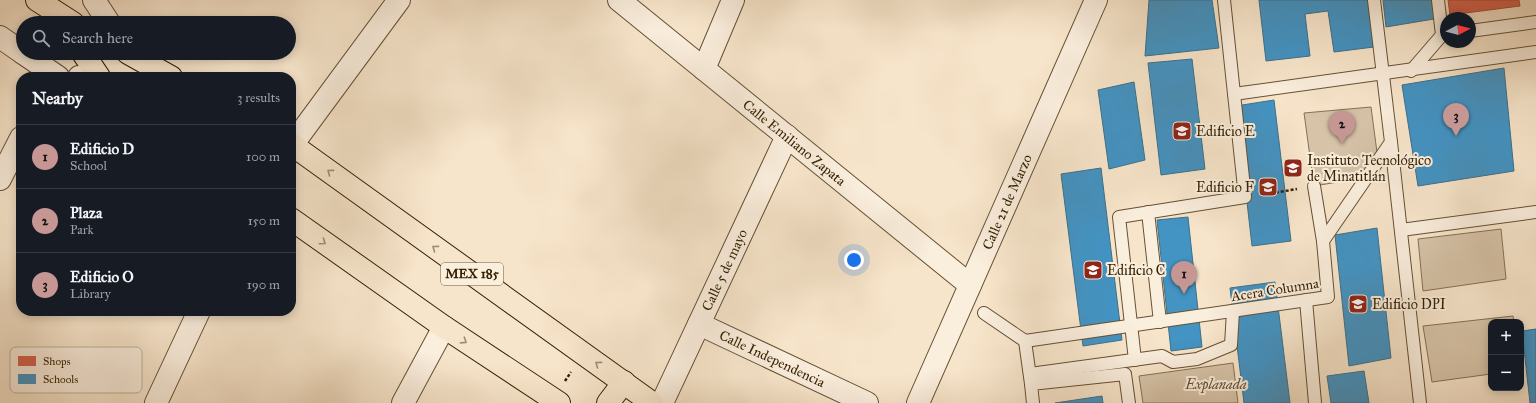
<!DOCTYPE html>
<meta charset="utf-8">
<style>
body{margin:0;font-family:"IM FELL Great Primer",serif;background:#242831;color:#f1f3f6}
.controls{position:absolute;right:12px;bottom:12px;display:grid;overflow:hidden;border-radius:8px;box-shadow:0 2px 10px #0003}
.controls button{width:36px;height:36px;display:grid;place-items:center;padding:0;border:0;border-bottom:1px solid #363941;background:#171b24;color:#f1f3f6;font:20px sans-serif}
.compass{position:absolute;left:1440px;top:12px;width:36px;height:36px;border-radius:50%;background:#171b24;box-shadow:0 2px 10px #0003;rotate:83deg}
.you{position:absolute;left:854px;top:260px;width:14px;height:14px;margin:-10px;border:3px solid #fff;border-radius:50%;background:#1a73e8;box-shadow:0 0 0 6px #1a73e833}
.badge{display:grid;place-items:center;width:26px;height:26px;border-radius:50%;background:#c59692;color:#111;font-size:13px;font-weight:700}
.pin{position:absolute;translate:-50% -33px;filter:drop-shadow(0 1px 2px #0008)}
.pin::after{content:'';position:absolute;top:21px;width:14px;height:12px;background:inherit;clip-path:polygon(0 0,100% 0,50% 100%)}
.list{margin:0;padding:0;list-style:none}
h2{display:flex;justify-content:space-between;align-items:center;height:52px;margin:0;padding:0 16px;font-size:17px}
h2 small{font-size:13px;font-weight:400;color:#9ea1a6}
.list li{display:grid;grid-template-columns:26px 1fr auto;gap:12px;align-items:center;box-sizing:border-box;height:64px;padding:0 16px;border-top:1px solid #363941}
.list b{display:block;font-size:15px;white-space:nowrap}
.list p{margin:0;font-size:13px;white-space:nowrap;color:#9ea1a6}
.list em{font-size:13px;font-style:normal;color:#9ea1a6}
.icon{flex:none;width:22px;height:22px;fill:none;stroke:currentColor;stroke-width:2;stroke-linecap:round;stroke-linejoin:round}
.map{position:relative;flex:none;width:1536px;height:403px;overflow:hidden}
.search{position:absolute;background:#171b24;box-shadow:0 2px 10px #0003;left:16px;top:16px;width:280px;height:44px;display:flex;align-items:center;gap:10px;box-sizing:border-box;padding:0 14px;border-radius:22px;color:#9ea1a6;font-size:15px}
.panel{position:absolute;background:#171b24;box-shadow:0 2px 10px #0003;left:16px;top:72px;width:280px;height:244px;border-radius:16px}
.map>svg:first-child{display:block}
.green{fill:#d6c3a8;stroke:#857154}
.shops{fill:#d6604d;stroke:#a54c36}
.schools{fill:#4393c3;stroke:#3e7088}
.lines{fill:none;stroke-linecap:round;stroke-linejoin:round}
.service-casing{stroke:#655033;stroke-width:14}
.minor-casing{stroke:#655033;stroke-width:24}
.tertiary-casing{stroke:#655033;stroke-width:24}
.primary-casing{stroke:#341f00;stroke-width:24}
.path{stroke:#341f00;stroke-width:2.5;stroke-dasharray:3 2;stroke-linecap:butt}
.service{stroke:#faeedd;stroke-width:12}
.minor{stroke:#faeedd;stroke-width:22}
.tertiary{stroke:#faeedd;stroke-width:22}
.primary{stroke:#f7e5cb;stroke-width:22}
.oneway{stroke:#9f8c70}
.labels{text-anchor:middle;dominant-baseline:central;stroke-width:4;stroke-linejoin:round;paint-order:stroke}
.shield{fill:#faeedd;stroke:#6f5d42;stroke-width:1}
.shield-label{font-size:13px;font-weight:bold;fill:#341f00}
.poi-label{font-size:14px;fill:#341f00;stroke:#faeedd;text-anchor:start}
.street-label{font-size:14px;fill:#341f00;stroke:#faeedd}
.park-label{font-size:14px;font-style:italic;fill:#655032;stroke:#faeedd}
.key{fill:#faeedd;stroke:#bfb09b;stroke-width:1}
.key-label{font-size:11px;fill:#341f00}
</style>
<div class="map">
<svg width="1536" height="403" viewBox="0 0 1536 403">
<rect width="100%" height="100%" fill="#f7e5cb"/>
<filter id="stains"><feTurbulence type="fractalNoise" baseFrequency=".005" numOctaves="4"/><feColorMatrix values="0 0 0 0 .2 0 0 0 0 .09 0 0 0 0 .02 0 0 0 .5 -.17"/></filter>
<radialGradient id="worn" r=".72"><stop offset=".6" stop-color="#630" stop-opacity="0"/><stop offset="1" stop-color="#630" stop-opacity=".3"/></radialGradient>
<g class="green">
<polygon points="1371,107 1380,175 1314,186 1304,113"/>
<polygon points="1501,229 1506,279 1423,291 1418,239"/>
<polygon points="1513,316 1514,322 1491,322 1491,374 1432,382 1423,326"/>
<polygon points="1233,363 1238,403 1143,403 1139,376"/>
</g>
<polygon class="shops" points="1448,0 1519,0 1520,6 1450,15"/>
<g class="schools">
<polygon points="1149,0 1212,0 1219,48 1145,56"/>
<polygon points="1259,0 1368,0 1374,47 1334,52 1328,11 1305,14 1310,56 1266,61"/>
<polygon points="1383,0 1432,0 1434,19 1386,27"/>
<polygon points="1192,59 1205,169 1161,175 1148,63"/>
<polygon points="1504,68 1514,171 1418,186 1402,85"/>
<polygon points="1134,82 1145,160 1109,169 1098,90"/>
<polygon points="1274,100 1291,241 1252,246 1236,106"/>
<polygon points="1101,168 1122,340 1083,346 1061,174"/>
<polygon points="1188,217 1202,347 1171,351 1157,220"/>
<polygon points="1377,228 1391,358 1349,366 1335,235"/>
<polygon points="1275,282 1290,403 1244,403 1230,288"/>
<polygon points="1536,329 1536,403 1530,403 1522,331"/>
<polygon points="1364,371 1369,403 1331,403 1327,376"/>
<polygon points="1102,396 1103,403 1055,403"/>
</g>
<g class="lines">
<defs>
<g id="service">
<polyline points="1470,31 1536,22"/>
<polyline points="1411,71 1442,35 1438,0"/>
<polyline points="1234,94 1536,52"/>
<polyline points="1391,142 1420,403"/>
<polyline points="1314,186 1323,241"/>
<polyline points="1148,212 1160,322"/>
<polyline points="1401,230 1536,212"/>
<polyline points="1306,300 1315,403"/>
<polyline points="984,313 1025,341"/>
<polyline points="1135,360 1119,217 1245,197 1224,0"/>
<polyline points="1030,374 1162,356 1173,362 1197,359 1231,345 1233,311"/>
<polyline points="1031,384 1025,341 1328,297 1323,241 1391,142 1374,0"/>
<polyline points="1033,403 1031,384 1125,374 1129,403"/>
</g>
<g id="minor">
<path id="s1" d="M 619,0 L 970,285"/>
<polyline points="704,69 733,0"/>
<polyline points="292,145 399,0"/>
<polyline points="0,179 21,138"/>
<path id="s2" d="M 699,324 L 867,403"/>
<polyline points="156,403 199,311"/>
<polyline points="403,403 444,327"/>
<path id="s3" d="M 662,403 L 787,136"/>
<path id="s4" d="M 918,403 L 1096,0"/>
</g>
<g id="tertiary">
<polyline points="94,0 109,23"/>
<polyline points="0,37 23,53"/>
<polyline points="23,53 58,77"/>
<polyline points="79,77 98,76"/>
</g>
<g id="primary">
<polyline points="37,0 73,23"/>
<polyline points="83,53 99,77"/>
<polyline points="128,53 171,77"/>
<polyline points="291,144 652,403"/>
<polyline points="291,219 444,327 559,403"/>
<polyline points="608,403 624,382"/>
</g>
</defs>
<use href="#service" class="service-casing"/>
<use href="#minor" class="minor-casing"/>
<use href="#tertiary" class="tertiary-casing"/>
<use href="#primary" class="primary-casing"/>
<g class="path">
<polyline points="1261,195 1297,189"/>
<polyline points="565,381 571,372"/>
</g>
<use href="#service" class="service"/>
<use href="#minor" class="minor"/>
<use href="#tertiary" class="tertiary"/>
<use href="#primary" class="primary"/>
</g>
<defs><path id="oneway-chevron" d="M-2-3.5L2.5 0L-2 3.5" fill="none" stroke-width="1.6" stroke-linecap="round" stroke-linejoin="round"/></defs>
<g class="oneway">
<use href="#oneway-chevron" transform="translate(330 172) rotate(-144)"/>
<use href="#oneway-chevron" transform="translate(323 242) rotate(35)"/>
<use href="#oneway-chevron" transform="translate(435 248) rotate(-144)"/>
<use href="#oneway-chevron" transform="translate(464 341) rotate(33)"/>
<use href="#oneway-chevron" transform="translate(598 364) rotate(-144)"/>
</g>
<defs>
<symbol id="school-square" viewBox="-11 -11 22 22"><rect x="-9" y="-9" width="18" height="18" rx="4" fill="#8f2418" stroke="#faeedd"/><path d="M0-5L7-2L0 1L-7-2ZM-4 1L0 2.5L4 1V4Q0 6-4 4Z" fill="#fff"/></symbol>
<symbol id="university-square" viewBox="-11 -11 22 22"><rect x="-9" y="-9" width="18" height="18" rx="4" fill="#8f2418" stroke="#faeedd"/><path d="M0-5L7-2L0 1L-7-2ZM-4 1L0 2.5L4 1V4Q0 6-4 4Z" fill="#fff"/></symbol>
</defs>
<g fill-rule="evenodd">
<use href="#school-square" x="1171" y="120" width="22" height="22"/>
<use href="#university-square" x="1282" y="157" width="22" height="22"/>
<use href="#school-square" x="1257" y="176" width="22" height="22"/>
<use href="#school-square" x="1082" y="259" width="22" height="22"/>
<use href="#school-square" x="1347" y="293" width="22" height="22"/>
</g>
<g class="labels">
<rect class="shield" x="441" y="263" width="62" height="22" rx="3"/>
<g class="shield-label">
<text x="472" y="274">MEX 185</text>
</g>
<g class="poi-label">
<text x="1196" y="131">Edificio E</text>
<text x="1307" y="160">Instituto Tecnológico<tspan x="1307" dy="16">de Minatitlán</tspan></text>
<text x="1254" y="187" text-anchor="end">Edificio F</text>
<text x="1107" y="270">Edificio C</text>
<text x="1372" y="304">Edificio DPI</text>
</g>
<g class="street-label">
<text stroke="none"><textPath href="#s1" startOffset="226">Calle Emiliano Zapata</textPath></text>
<text stroke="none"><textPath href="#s4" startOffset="220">Calle 21 de Marzo</textPath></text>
<text stroke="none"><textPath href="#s3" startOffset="147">Calle 5 de mayo</textPath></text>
<text transform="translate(1275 290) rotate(-9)">Acera Columna</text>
<text stroke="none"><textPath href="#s2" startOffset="81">Calle Independencia</textPath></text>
</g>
<g class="park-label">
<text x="1216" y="384">Explanada</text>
</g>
</g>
<rect x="10" y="347" width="132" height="46" rx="6" class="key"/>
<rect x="18" y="356" width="18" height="10" fill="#d6604d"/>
<rect x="18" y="374" width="18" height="10" fill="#4393c3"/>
<g class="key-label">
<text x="43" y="365">Shops</text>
<text x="43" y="383">Schools</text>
</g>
<rect width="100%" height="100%" filter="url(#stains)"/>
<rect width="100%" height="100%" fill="url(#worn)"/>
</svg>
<div class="controls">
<button>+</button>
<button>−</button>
</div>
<svg class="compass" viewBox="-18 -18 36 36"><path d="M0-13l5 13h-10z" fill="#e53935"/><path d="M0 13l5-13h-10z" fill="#9ea1a6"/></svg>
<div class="you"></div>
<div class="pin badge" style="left:1184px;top:294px">1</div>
<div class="pin badge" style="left:1342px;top:144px">2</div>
<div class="pin badge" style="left:1456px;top:136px">3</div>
<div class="search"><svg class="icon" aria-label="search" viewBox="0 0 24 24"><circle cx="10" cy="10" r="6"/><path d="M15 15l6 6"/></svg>Search here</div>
<section class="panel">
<h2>Nearby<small>3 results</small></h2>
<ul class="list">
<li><span class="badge">1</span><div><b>Edificio D</b><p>School</p></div><em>100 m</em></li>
<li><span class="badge">2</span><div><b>Plaza</b><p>Park</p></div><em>150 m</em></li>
<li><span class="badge">3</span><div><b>Edificio O</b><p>Library</p></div><em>190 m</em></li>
</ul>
</section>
</div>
